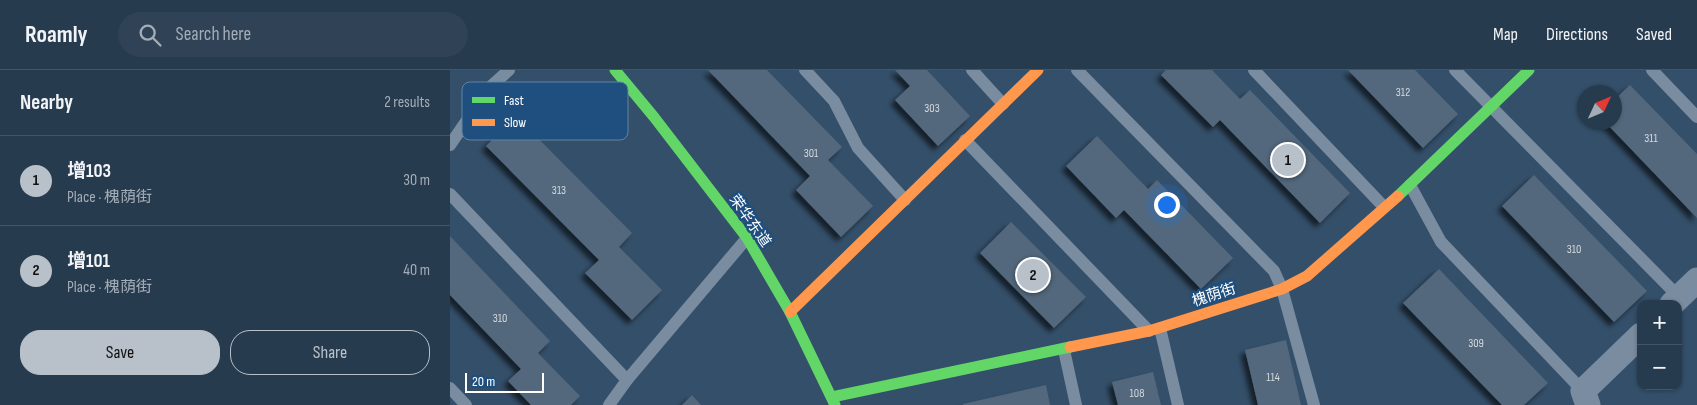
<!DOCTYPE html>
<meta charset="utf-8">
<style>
body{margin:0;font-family:"Sofia Sans Condensed","Noto Sans SC",sans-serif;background:#2f4256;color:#f1f3f6}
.controls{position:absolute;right:15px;bottom:15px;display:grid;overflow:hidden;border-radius:10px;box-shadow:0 1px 4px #0004}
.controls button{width:45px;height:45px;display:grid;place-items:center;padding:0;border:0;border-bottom:1px solid #435566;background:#273b4f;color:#f1f3f6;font:25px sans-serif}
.compass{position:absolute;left:1127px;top:15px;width:45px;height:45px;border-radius:50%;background:#273b4f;box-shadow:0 1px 4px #0004;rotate:46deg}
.scale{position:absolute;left:15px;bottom:12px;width:79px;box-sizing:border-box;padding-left:5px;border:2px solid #fff;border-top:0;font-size:14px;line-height:18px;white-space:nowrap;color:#fff;-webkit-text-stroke:4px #1e4f7f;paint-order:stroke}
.you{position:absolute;left:716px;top:134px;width:18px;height:18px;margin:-12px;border:4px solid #fff;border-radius:50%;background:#1a73e8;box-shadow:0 0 0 8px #1a73e833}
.badge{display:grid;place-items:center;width:32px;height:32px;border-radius:50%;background:#b8c1ca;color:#111;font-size:16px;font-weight:700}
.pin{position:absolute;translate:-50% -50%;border:2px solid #fff;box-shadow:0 1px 5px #0006}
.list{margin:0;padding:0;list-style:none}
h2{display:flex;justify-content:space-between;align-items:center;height:65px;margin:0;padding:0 20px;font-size:21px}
h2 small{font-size:16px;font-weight:400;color:#a4adb7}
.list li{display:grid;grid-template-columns:32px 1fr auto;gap:15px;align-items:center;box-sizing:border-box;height:90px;padding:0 20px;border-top:1px solid #435566}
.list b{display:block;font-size:19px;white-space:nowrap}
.list p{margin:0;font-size:16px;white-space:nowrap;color:#a4adb7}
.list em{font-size:16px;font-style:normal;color:#a4adb7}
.actions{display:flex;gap:10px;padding:15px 20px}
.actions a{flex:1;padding:11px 0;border:1px solid #b8c1ca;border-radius:20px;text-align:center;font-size:18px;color:#b8c1ca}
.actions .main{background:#b8c1ca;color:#111}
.icon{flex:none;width:28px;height:28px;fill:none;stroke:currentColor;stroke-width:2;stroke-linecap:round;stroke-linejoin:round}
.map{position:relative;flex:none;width:1247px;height:335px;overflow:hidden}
header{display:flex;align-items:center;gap:30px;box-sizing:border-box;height:70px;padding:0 25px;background:#273b4f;border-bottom:1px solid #435566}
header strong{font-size:24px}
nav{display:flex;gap:28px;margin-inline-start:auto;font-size:18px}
.search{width:350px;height:45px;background:#2f4256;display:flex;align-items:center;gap:12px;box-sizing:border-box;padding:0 18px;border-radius:28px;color:#a4adb7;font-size:19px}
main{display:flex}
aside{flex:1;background:#273b4f}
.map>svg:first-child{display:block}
.building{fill:#52677c;filter:url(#shadow)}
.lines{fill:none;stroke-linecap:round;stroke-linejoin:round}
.lane{stroke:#7a8c9f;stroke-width:12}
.street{stroke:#7a8c9f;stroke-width:25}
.fast{stroke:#63d668;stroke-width:11}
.slow{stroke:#ff974d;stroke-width:11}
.labels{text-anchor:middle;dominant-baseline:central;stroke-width:5;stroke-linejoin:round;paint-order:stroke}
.number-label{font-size:12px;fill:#d4d9de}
.street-label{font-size:15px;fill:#fff;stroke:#1e4f7f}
.key{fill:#1e4f7f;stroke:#6284a5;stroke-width:1}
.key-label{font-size:14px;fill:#fff}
</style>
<header>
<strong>Roamly</strong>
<div class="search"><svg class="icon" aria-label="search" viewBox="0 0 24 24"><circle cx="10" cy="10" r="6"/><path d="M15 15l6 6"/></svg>Search here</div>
<nav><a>Map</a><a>Directions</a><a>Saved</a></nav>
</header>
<main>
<aside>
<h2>Nearby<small>2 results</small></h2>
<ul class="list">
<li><span class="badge">1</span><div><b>增103</b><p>Place · 槐荫街</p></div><em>30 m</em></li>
<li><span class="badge">2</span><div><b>增101</b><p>Place · 槐荫街</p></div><em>40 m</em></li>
</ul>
<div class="actions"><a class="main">Save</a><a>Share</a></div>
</aside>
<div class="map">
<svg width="1247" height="335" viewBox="0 0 1247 335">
<defs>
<filter id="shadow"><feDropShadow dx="-4.5" dy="4.5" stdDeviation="2.5" flood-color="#0009"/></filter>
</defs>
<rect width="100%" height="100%" fill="#344f69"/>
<g class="building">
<polygon points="258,0 317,0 392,77 378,90 423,136 391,167 346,120 360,106"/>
<polygon points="445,0 477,0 520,46 488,76 445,30 460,16"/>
<polygon points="716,0 762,0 790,29 800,20 900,123 870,153 770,50 763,57 711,5"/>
<polygon points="898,0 965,0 1008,44 973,78"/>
<polygon points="1180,15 1247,84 1247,148 1155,52 1164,52 1164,30"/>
<polygon points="66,46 182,163 169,177 212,220 182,250 135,203 149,190 36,76"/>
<polygon points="647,66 698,119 707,110 783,188 751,219 674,140 666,148 616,96"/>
<polygon points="1084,105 1197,221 1164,252 1052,136"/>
<polygon points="561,152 636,227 604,258 530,183"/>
<polygon points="0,166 100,271 88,283 130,326 121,335 81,335 58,311 71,299 0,225"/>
<polygon points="989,199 1098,313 1074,335 1052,335 953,233"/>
<polygon points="836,270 851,335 808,335 795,280"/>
<polygon points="703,302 711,335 668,335 662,312"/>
<polygon points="596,315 600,335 513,335 513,334"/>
<polygon points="242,325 251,335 232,335"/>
</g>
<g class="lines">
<g class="lane">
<polyline points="355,0 384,31 408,78 455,130"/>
<polyline points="522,0 553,34"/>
<polyline points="627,0 824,201 832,219 864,335"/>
<polyline points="804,0 934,137"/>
<polyline points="1005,0 1229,227"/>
<polyline points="1202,0 1247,47"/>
<polyline points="515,70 699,261"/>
<polyline points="0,75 39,18 59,0"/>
<polyline points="960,115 991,172 1133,321"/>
<polyline points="0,124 177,310"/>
<polyline points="710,258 728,335"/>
<polyline points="614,280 626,335"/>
<polyline points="0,318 16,335"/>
<polyline points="159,335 177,310 297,168"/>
</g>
<g class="street">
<polyline points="1222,234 1247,210"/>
<polyline points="1138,335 1133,321 1191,265"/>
</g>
<g class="fast">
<polyline points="165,0 204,47 297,168 340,242 385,335"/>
<polyline points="948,126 1079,0"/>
<polyline points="382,327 620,277"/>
</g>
<g class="slow">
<polyline points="340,242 588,0"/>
<polyline points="620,277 699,261 832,219 857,206 948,126"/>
</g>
</g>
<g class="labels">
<g class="number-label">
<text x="953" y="22">312</text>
<text x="482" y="38">303</text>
<text x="1201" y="68">311</text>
<text x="361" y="83">301</text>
<text x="109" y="120">313</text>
<text x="1124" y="179">310</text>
<text x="50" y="248">310</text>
<text x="1026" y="273">309</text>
<text x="823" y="307">114</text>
<text x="687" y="323">108</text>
</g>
<g class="street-label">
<text transform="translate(300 151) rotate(55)">荣华东道</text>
<text transform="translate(764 225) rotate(-18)">槐荫街</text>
</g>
</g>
<rect x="12" y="12" width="166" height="58" rx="8" class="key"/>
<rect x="22" y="27" width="23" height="6" fill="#63d668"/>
<rect x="22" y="49" width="23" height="7" fill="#ff974d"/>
<g class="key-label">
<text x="54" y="35">Fast</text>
<text x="54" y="57">Slow</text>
</g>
</svg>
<div class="controls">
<button>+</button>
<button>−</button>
</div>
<svg class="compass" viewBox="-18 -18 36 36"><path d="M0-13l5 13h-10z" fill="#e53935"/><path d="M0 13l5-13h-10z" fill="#a4adb7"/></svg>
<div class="scale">20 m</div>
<div class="you"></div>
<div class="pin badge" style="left:838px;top:90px">1</div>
<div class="pin badge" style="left:583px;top:205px">2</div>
</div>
</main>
